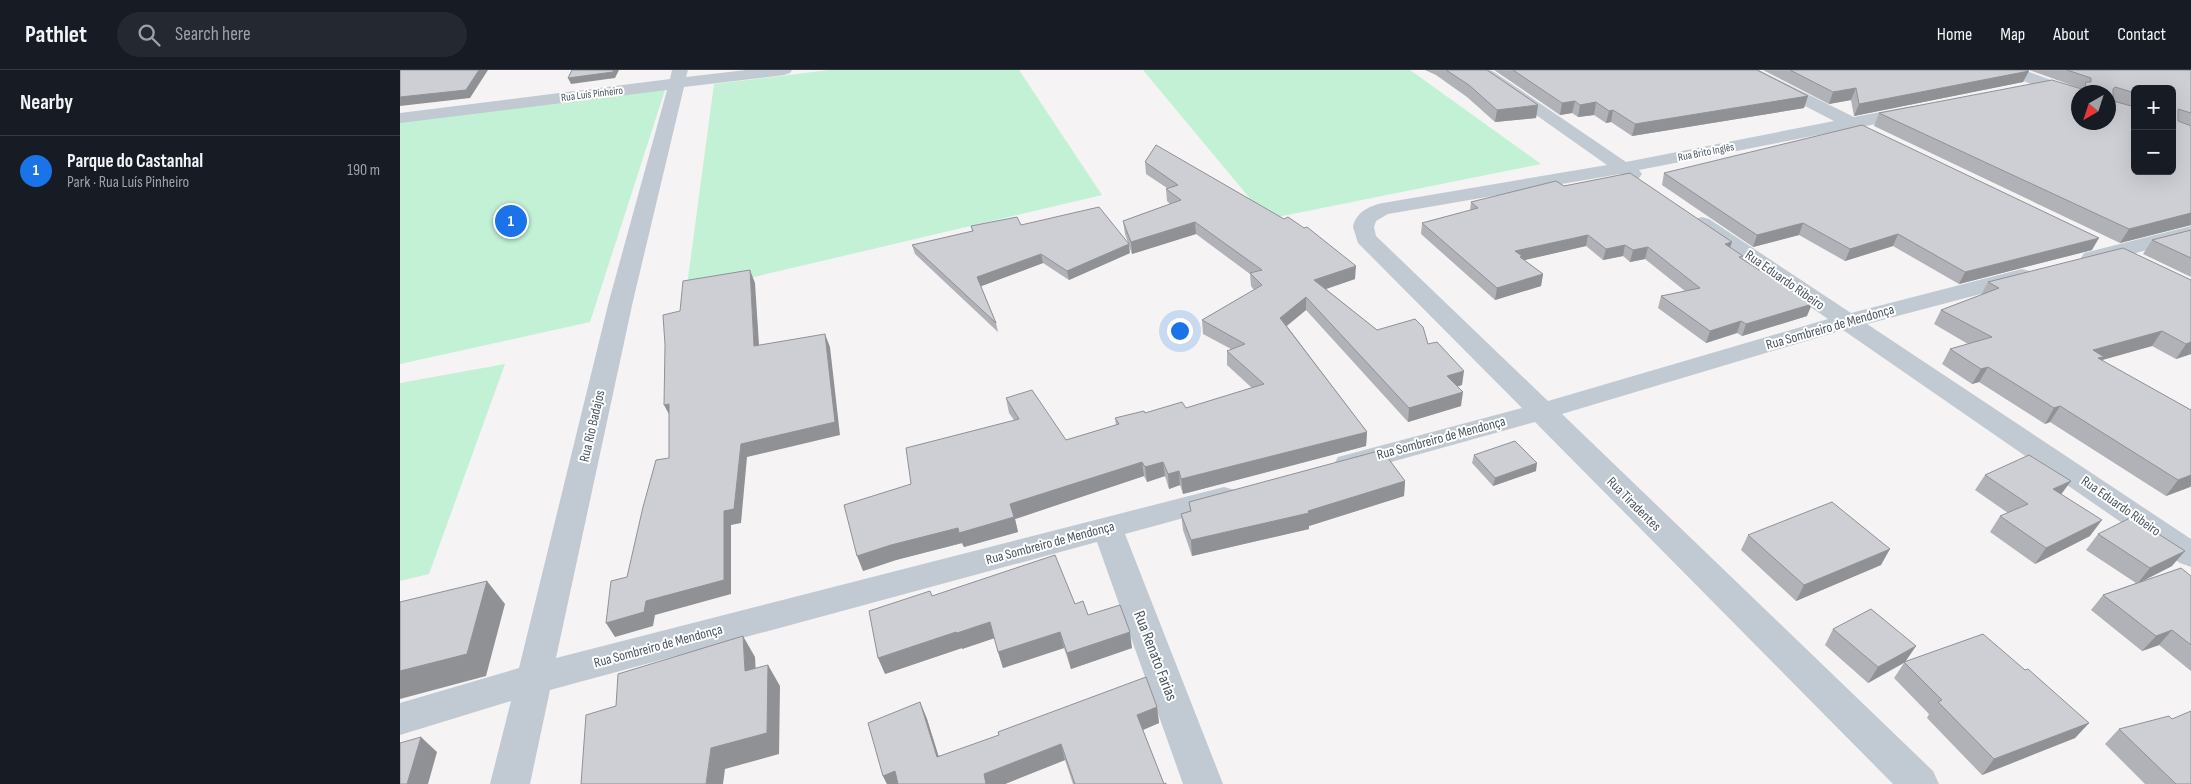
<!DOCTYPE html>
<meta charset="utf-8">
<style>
body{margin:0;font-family:"Sofia Sans Condensed",sans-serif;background:#242831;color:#f1f3f6}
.controls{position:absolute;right:15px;top:15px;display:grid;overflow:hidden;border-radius:8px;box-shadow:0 5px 20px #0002}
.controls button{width:45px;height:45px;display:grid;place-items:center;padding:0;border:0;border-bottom:1px solid #363941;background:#171b24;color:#f1f3f6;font:25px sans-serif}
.compass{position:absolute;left:1671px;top:15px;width:45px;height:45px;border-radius:50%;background:#171b24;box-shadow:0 5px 20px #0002;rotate:219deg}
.you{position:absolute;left:779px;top:260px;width:18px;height:18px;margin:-12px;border:4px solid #fff;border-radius:50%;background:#1a73e8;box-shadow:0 0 0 8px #1a73e833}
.badge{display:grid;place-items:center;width:32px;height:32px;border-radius:50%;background:#1a73e8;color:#fff;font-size:16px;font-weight:700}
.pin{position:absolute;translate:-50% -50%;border:2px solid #fff;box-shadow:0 1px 5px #0006}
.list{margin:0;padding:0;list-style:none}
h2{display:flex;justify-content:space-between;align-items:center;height:65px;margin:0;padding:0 20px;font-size:21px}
h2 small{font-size:16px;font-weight:400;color:#9ea1a6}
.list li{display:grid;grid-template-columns:32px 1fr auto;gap:15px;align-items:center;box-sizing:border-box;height:70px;padding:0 20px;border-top:1px solid #363941}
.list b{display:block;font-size:19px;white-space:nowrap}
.list p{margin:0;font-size:16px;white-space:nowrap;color:#9ea1a6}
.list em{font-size:16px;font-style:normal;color:#9ea1a6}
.icon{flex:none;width:28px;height:28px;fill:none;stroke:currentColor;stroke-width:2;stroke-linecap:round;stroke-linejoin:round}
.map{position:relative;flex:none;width:1791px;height:714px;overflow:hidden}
header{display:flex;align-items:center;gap:30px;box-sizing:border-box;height:70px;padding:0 25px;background:#171b24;border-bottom:1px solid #363941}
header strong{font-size:24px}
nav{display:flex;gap:28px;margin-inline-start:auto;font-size:18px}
.search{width:350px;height:45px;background:#242831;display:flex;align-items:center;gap:12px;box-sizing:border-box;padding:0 18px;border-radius:28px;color:#9ea1a6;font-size:19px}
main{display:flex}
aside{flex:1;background:#171b24}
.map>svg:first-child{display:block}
.green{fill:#c3f1d5}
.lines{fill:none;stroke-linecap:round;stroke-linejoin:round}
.minor{fill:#c1cad2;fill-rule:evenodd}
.wall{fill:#b0b2b7;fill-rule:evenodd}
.shaded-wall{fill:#909195}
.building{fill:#cdcfd5;stroke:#909195;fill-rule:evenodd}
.labels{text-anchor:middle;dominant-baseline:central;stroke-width:4;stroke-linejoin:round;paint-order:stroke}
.far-street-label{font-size:11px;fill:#4a5661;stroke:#fff}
.street-label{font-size:14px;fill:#4a5661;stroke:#fff}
.near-street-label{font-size:16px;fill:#4a5661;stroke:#fff}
</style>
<header>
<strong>Pathlet</strong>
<div class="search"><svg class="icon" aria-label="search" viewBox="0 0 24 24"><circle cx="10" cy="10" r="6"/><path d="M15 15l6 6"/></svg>Search here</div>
<nav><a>Home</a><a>Map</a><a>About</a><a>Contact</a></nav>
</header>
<main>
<aside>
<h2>Nearby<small></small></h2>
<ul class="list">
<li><span class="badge">1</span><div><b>Parque do Castanhal</b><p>Park · Rua Luís Pinheiro</p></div><em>190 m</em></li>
</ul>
</aside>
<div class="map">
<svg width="1791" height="714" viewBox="0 0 1791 714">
<rect width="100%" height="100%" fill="#f5f3f3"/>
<g class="green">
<polygon points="429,0 619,0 702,125 286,223 314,14"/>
<polygon points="743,0 1010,0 1141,94 867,149"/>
<polygon points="266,17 190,252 0,294 0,50"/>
<polygon points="105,294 29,504 0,511 0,313"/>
</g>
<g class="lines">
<g class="minor">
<polygon points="272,0 288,0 286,7 346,0 392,0 390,3 384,5 284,17 233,231 156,588 824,417 835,420 839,427 835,434 725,464 823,714 783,714 697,472 150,620 130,714 90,714 111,631 0,665 0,633 119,598 209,231 267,20 0,53 0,43 270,9"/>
<path d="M 1072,0 L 1091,0 L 1226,92 L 1434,51 L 1341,3 L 1339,0 L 1359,0 L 1454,47 L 1513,36 L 1519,37 L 1522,41 L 1519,45 L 1466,56 L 1463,60 L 1457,61 L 1449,59 L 1239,100 L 1242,104 L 1239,108 L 1232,110 L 1220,104 L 988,144 L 976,151 L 974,157 L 976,166 L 1148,331 L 1428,249 L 1295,157 L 1292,153 L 1295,149 L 1302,147 L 1309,149 L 1451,243 L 1622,199 L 1630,201 L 1633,206 L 1630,211 L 1467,254 L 1791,469 L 1791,497 L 1780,493 L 1443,260 L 1162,344 L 1533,701 L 1539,714 L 1493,714 L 1135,352 L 948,404 L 938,401 L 934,394 L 938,387 L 1122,338 L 958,173 L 953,157 C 956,142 969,136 983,133 L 1207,95 Z"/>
<polygon points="1601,0 1624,0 1684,22 1678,22 1678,31 1672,30 1603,3"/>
<polygon points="1791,156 1791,168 1692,195 1684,193 1681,188 1684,183"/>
</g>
</g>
<g class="wall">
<polygon points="1025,0 1087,0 1138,35 1136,48 1095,52 1067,27 1036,5"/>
<polygon points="1094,0 1357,0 1408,26 1404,38 1232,66 1211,52 1206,53 1194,45 1178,47 1172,43 1160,45"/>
<polygon points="1363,0 1627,0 1623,12 1454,46 1451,30 1429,34"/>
<path d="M 1629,0 L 1791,0 L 1791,155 L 1720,173 L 1474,56 L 1479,43 L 1682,19 ZM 1735,19 L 1772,19 L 1735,101 Z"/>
<polygon points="745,92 955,209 926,219 977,260 1028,274 1062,315 1057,316 1061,336 1008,352 906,240 887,256 967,362 966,376 783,424 780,415 769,419 765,406 747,412 744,406 615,449 618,462 564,477 562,473 496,490 463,501 511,414 614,350 609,343 606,328 666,370 716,355 715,348 745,343 786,338 852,318 827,295 827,281 831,279 803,264 802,250 854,220 851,216 850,204 796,164 732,184 725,164 723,151 770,134 767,131 766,119 767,118 746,104"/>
<polygon points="1264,103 1692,180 1559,214 1493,176 1445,191 1399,165 1353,177 1262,115"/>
<polygon points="1164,116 1330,178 1342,189 1407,246 1342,266 1337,263 1306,273 1258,238 1261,226 1285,221 1245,189 1230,192 1223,186 1203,190 1186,176 1124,190 1143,204 1141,216 1095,230 1021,164 1022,153 1070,141 1071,132"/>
<polygon points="621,155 730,183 669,210 643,193 581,216 596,253 598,262 515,184 512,175 572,161 571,156"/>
<polygon points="1791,160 1791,207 1743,184 1752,170"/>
<polygon points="1791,210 1791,284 1776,289 1752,276 1702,290 1702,291 1791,340 1791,417 1790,417 1766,426 1650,352 1645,354 1579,312 1572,314 1542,294 1550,279 1568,274 1534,254 1541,240 1581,225 1588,212"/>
<polygon points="1074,385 1136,401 1093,416 1072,393"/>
<polygon points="1585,405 1661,424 1690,466 1635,494 1590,462 1600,446 1608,443 1575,420"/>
<polygon points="1005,411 1004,426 909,456 909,459 792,486 783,460 781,444 790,441 789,432"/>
<polygon points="1698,464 1772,496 1742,511 1791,506 1791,601 1759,575 1742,581 1691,540 1703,525 1736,513 1686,480"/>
<polygon points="1348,465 1481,495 1396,531 1341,480"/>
<polygon points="532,526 675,534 688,545 732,578 671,599 664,578 603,598 594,568 562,579 562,578 485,604"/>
<polygon points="1433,559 1516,576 1505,592 1625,600 1689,653 1675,668 1582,705 1527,648 1529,644 1494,608 1504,593 1468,613 1425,575"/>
<polygon points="520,632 527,649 538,686 757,637 759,653 743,660 764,714 766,714 673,714 665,690 605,714 487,714 483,706"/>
<polygon points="1772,649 1791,714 1745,714 1705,674 1719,659"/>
</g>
<g class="shaded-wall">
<polygon points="79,0 88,0 70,28 0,36 0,27"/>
<polygon points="214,0 219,0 215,8 171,14 168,8"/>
<polygon points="1629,1 1623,12 1454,46 1459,34"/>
<polygon points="1456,18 1451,30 1429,34 1433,22"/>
<polygon points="1408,26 1404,38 1232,66 1235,54"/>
<polygon points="1175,31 1172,43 1160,45 1162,33"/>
<polygon points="1196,32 1194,45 1178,47 1180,35"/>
<polygon points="1138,35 1136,48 1095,52 1097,40"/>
<polygon points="1213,40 1211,52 1206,53 1209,41"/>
<polygon points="1791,143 1791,155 1720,173 1729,159"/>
<polygon points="795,152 796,164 732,184 731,172"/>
<polygon points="1403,153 1399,165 1353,177 1357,165"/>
<polygon points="1498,164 1493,176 1445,191 1450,179"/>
<polygon points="1188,165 1186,176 1121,191 1115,181"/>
<polygon points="1699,168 1692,180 1559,214 1565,202"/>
<polygon points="1332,172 1328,183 1325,174"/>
<polygon points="729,174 730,183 669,210 667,201"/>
<polygon points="1225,175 1223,186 1203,190 1206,179"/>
<polygon points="1248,177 1245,189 1230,192 1233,180"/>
<polygon points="641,184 643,193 579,217 577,207"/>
<polygon points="956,196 955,209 914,223 914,210"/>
<polygon points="350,200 355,213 360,290 354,276"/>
<polygon points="1143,204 1141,216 1095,230 1097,218"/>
<polygon points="906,227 906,240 880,261 880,248"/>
<polygon points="1412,234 1407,246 1342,266 1346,254"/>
<polygon points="1341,251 1337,263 1306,273 1310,261"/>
<polygon points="1762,261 1752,276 1702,290 1695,302 1693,280"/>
<polygon points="425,264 430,277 440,365 347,387 341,453 331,455 331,524 255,545 253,556 215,567 206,553 324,441 341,374"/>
<polygon points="1791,272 1791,284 1776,289 1786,274"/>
<polygon points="1588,297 1579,312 1572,314 1581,299"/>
<polygon points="1064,301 1062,315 1046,320 1047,306"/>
<polygon points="1063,322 1061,336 1008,352 1009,338"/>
<polygon points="269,334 271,348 264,335"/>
<polygon points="1660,336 1650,352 1645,354 1654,338"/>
<polygon points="967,362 966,376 783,424 781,409"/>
<polygon points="742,392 744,406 615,449 618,462 564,477 562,473 496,490 463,501 457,486 610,434"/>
<polygon points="763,392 765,406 747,412 745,397"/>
<polygon points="1137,393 1136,401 1093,416 1095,408"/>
<polygon points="779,401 780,415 769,419 768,404"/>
<polygon points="1791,405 1791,415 1790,417 1766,426 1778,410"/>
<polygon points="1005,411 1004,426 909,456 909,459 792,486 791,470 908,441"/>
<polygon points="1671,411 1660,426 1653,419"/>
<polygon points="1702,450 1690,466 1635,494 1646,478"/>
<polygon points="1490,479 1481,495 1396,531 1404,515"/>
<polygon points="1785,481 1772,496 1737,514 1750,498"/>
<polygon points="87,511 105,534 86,606 0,629 0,601"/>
<polygon points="590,552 595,568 562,579 562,578 485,604 478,588 556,562"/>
<polygon points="1772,560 1759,575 1742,581 1756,566"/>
<polygon points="660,562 664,578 603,598 598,582"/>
<polygon points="730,562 732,578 671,599 667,583"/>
<polygon points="343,566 355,587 357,623 345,601"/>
<polygon points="1516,576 1505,592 1468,613 1478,597"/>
<polygon points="368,595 380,616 379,684 325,699 323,714 306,714 311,678"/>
<polygon points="520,632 527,649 544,703 537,687"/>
<polygon points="757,637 759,653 740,661 737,645"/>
<polygon points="1689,653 1675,668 1582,705 1594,689"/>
<polygon points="21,667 37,682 28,714 7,714"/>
<polygon points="661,674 665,690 605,714 586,714 584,704"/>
<polygon points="495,701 502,714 487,714 483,706"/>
</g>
<g class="building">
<polygon points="0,0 79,0 66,20 0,27"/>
<polygon points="172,0 214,0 213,2 168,8"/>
<polygon points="1046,0 1087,0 1138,35 1097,40 1069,15"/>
<polygon points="1113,0 1357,0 1408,26 1235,54 1213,40 1209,41 1196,32 1180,35 1175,31 1162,33"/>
<polygon points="1390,0 1627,0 1629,1 1459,34 1456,18 1433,22"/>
<path d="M 1667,0 L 1791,0 L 1791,43 L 1778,39 L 1778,51 L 1791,56 L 1791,143 L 1729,159 L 1479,43 L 1652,10 L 1685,20 L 1686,12 L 1691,12 L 1691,8 ZM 1715,17 L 1735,23 L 1735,19 L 1772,19 L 1772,101 L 1735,101 L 1735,37 L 1713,31 L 1713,19 ZM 1678,22 L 1708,22 L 1708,52 L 1678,52 Z"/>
<polygon points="1462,55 1699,168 1565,202 1498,164 1450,179 1403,153 1357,165 1264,103"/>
<polygon points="756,75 884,149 888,147 904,158 907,157 956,196 914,210 977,260 1015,249 1023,257 1028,274 1037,272 1064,301 1047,306 1063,322 1009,338 906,227 880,248 967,362 781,409 779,401 768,404 763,392 745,397 742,392 610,434 614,447 559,463 558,458 491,475 457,486 444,435 511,414 506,378 619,349 606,328 632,320 666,370 719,354 715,348 744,341 745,343 782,332 786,338 864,314 827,281 845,274 802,250 862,215 850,203 862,200 795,152 731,172 723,151 781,130 766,119 778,115 745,92"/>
<polygon points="1230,103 1332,172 1325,174 1343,186 1339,187 1412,234 1346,254 1341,251 1310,261 1261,226 1300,218 1248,177 1233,180 1225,175 1206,179 1188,165 1115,181 1122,186 1120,187 1143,204 1097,218 1022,153 1078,138 1071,132 1156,111 1164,116"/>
<polygon points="699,137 729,174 667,201 641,184 577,207 596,253 512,175 573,161 571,156 617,147 621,155"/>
<polygon points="1791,160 1791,188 1752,170"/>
<polygon points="1723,178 1791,210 1791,272 1786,274 1762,261 1693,280 1704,287 1698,288 1791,340 1791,405 1778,410 1660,336 1654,338 1588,297 1581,299 1550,279 1592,267 1541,240 1599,218 1588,212"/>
<polygon points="350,200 354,276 425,264 435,352 341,374 334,439 324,441 324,510 246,531 244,542 206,553 211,511 227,507 243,437 256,390 269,388 269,334 264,335 265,275 263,245 280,241 283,211"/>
<polygon points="1115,371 1137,393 1095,408 1074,385"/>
<polygon points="982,380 1005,411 908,441 909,443 791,470 781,444 791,441 789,432"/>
<polygon points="1629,385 1671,411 1653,419 1702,450 1646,478 1600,446 1628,434 1585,405"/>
<polygon points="1432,432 1490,479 1404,515 1348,465"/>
<polygon points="1732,447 1785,481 1750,498 1698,464"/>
<polygon points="655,485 675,534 683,531 688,545 720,535 730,562 667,583 660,562 598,582 590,552 557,563 556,562 478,588 469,541 530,521 532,526"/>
<polygon points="1781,498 1791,506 1791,575 1772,560 1756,566 1703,525"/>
<polygon points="87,511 67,584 0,601 0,532"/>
<polygon points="1471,539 1516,576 1478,597 1433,559"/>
<polygon points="1583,564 1625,600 1628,599 1689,653 1594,689 1538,632 1542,630 1504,592"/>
<polygon points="343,566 345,601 368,595 367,663 311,678 306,714 181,714 186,645 216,636 218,604"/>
<polygon points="746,607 757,637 737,645 764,714 766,713 766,714 675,714 661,674 584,704 586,714 498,714 495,701 483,706 468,653 520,632 537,687 599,665 598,662"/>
<polygon points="1791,641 1791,714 1776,714 1719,659 1769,646 1772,649"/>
<polygon points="21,667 7,714 0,714 0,673"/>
</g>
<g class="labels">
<g class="far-street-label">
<text transform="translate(192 24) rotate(-7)">Rua Luís Pinheiro</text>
<text transform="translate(1306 82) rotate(-11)">Rua Brito Inglês</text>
</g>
<g class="street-label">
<text transform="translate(1385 210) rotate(35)">Rua Eduardo Ribeiro</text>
<text transform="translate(1430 257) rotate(-16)">Rua Sombreiro de Mendonça</text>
<text transform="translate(192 356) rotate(-77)">Rua Rio Badajos</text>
<text transform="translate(1041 368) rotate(-15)">Rua Sombreiro de Mendonça</text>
<text transform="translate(1234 434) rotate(45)">Rua Tiradentes</text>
<text transform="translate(1721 436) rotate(35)">Rua Eduardo Ribeiro</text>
<text transform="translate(650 473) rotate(-15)">Rua Sombreiro de Mendonça</text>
<text transform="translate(258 576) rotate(-15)">Rua Sombreiro de Mendonça</text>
</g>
<g class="near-street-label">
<text transform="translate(755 586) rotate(69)">Rua Renato Farias</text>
</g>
</g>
</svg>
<div class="controls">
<button>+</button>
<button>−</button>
</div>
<svg class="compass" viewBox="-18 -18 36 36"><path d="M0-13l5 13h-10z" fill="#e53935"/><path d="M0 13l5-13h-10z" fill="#9ea1a6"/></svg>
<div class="you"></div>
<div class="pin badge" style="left:111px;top:151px">1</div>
</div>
</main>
